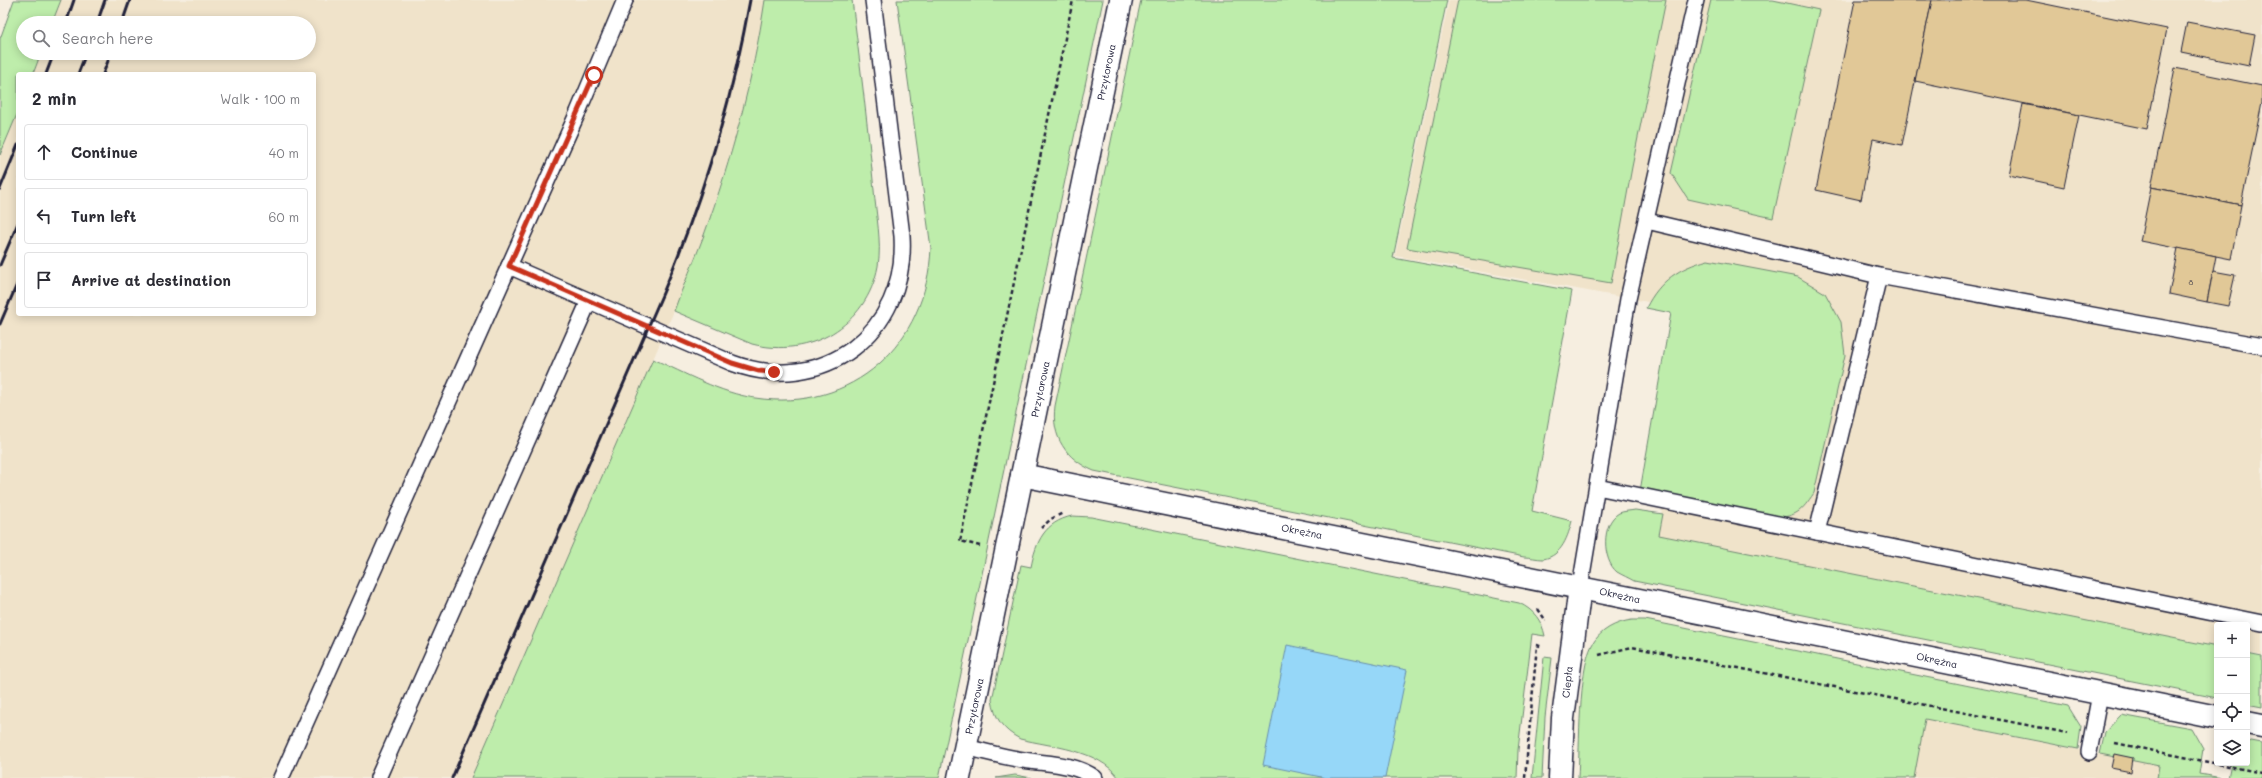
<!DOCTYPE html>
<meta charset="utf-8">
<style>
body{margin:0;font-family:Mali,sans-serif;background:#f2f2f3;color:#2b2b33}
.controls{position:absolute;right:12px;bottom:12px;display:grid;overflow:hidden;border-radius:4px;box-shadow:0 2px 10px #0003}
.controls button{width:36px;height:36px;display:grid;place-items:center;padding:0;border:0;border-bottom:1px solid #e1e1e2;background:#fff;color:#2b2b33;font:20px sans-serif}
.stop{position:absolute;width:12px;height:12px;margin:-9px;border:3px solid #c8321e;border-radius:50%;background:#fff}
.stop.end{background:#c8321e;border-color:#fff;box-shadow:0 1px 4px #0008}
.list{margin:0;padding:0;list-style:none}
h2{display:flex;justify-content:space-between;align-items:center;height:52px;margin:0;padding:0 16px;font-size:17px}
h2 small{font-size:13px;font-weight:400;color:#7c7c81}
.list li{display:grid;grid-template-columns:26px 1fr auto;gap:12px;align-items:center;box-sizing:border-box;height:56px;margin:0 8px 8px;padding:0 8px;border:1px solid #e1e1e2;border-radius:4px}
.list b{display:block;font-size:15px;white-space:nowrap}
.list em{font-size:13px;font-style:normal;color:#7c7c81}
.icon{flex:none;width:22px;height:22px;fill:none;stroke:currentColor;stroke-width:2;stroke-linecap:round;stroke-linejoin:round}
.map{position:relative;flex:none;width:2262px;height:778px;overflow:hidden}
.search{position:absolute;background:#fff;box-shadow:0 2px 10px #0003;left:16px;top:16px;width:300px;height:44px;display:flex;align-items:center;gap:10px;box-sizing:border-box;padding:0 14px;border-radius:22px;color:#7c7c81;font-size:15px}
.panel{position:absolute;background:#fff;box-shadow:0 2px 10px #0003;left:16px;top:72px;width:300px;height:244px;border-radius:4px}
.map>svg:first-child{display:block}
.built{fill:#f0e3ca}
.green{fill:#beedab;stroke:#708873}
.water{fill:#96d7f8;stroke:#688fac}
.building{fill:#e1c897;stroke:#22223b}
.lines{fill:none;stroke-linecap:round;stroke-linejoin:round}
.lane-casing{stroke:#22223b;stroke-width:18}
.street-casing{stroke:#22223b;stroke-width:25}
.path{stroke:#22223b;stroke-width:2.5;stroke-dasharray:4 3;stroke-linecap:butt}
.lane{stroke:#fff;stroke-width:15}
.street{stroke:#fff;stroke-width:22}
.rail{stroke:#22223b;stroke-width:3}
.route{stroke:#c8321e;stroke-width:5}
.labels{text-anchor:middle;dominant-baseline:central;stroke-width:3;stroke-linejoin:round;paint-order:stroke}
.number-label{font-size:8px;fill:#524c52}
.street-label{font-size:10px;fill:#22223b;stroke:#fff}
</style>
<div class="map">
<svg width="2262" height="778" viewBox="0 0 2262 778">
<rect width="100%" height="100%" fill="#f6eee0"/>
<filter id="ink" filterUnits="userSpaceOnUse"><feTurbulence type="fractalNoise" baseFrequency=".025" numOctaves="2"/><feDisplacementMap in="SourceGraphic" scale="8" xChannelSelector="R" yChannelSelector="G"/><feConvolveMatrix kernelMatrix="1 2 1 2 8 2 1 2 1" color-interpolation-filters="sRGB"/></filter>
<g filter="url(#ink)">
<g class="built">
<polygon points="61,0 765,0 760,33 739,127 704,236 674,311 471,778 0,778 0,155 18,112 18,314 314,314 314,74 33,74 41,53 309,53 309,23 52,23"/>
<polygon points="1449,0 2262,0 2262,656 2247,653 2247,625 2217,625 2217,647 1658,536 1692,310 1395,256"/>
<polygon points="1682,671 2160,766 2157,778 1619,778"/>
</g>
<g class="green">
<polygon points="14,0 61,0 52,23 23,23 23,53 41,53 33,74 18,74 18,112 0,155 0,39"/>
<path d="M 765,0 L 852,0 C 860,63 868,127 874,190 C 876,215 882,242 878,266 C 867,326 809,359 752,344 L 674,311 C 683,285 695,260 704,235 C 732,158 753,80 765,0 Z"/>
<path d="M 897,0 L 1103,0 L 939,778 L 471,778 L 653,359 C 685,373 720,393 755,398 C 853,413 927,344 931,248 Z"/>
<path d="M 1141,0 L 1447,0 L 1393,258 L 1572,291 L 1532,511 L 1572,521 C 1568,536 1562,556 1543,559 C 1537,559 1530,557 1524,557 L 1094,471 C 1066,459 1051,437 1055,406 Z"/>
<polygon points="1458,0 1666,0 1632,167 1611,283 1407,248"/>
<polygon points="1711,0 1773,0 1819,10 1773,218 1688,199 1671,173"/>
<path d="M 1708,260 L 1798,277 L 1825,293 L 1841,322 L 1845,355 L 1814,493 C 1801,512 1797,516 1775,518 L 1640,491 L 1671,313 L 1646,308 C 1660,280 1679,268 1708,260 Z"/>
<path d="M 1635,510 L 1663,514 L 1659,535 L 2217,647 L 2217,698 L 1634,581 C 1629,578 1622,575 1617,572 C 1602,560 1601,523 1619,513 C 1624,511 1630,511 1635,510 Z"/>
<path d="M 1072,516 L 1091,517 L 1519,603 C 1534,610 1542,621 1545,636 L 1532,634 L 1518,750 L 1517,778 L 1119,778 C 1098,749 1052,747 1020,739 C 1003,730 995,719 992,700 L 1021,565 L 1031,567 C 1036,541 1045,522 1072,516 Z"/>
<path d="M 1632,620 L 1645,620 L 2068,706 L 2081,727 L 2078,749 L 1925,719 L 1914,778 L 1578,778 C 1580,745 1578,673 1592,645 C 1600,630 1616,622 1632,620 Z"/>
<polygon points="2247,654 2262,657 2262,707 2247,704"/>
<polygon points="1544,657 1552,658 1545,717 1542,778 1532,778"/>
<polygon points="2121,715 2191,728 2203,749 2199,774 2222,778 2157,778 2159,766 2100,754 2105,732"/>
<polygon points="2251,741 2262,743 2262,778 2228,778 2231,763 2247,763 2247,744"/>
<polygon points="1015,775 1032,778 996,778"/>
</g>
<polygon class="water" points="1287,645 1407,670 1385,778 1326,778 1263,765"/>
<g class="building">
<polygon points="1855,0 1932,0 1902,145 1873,139 1861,200 1816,190"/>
<polygon points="1932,0 2026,0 2167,29 2147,129 1915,81"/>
<polygon points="2187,22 2255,35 2249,66 2181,52"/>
<polygon points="2175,68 2262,86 2262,103 2241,205 2151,187"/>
<polygon points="2023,104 2079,115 2064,187 2009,175"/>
<polygon points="2151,187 2241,205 2231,259 2140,241"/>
<polygon points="2178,248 2216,256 2207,302 2169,294"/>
<polygon points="2213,271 2235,275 2228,306 2207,302"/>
<polygon points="2114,754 2133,758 2131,772 2111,768"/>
</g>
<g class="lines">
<defs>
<g id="lane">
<path d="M 625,0 L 578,112 L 509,266 L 732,363 C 823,397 908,332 902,236 L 873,0"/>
<polyline points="1647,221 1879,276 2262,346"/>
<polyline points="1597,487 2262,623"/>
<polyline points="1817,532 1879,276"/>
<polyline points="1580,587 1628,299 1696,0"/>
<path d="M 966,747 C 985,752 1004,757 1023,760 C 1047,764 1075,763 1095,778"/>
<polyline points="2089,752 2100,694"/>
<polyline points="281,778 509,266"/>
<polyline points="378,778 589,301"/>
</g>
<g id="street">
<polyline points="1022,475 2217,717"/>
<polyline points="2247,723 2262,726"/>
<polyline points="959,778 1121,0"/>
<polyline points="1560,778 1563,718 1580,587"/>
</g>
</defs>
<use href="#lane" class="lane-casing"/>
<use href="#street" class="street-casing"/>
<g class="path">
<polyline points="1041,528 1051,519 1063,513"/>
<polyline points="980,546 960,541 1073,0"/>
<polyline points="1538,609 1546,621"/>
<polyline points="1599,655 1632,647 2067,733"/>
<polyline points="2115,743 2262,773"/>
<polyline points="1525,778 1537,645 1543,647"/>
</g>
<use href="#lane" class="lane"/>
<use href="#street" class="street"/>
<g class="rail">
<polyline points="66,23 74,0"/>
<polyline points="97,23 105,0"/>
<polyline points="122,23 130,0"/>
<polyline points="46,74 54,53"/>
<polyline points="78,74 86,53"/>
<polyline points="103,74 111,53"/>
<polyline points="0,189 18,145"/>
<polyline points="0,265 18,223"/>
<polyline points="0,324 18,282"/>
<path d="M 452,778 L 663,293 C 703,198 732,101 750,0"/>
</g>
</g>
</g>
<g class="lines" filter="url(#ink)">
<polyline class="route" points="594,75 509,266 732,363 759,371 774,372"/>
</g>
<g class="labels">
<g class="number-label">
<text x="2191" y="282">8</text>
</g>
<g class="street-label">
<text transform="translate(1106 72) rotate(-78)">Przytorowa</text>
<text transform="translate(1040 389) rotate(-78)">Przytorowa</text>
<text transform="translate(1302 531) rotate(11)">Okrężna</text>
<text transform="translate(1620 595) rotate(12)">Okrężna</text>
<text transform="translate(1937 660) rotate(12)">Okrężna</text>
<text transform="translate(1567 682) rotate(-84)">Ciepła</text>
<text transform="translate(974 706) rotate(-78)">Przytorowa</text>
</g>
</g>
</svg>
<div class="controls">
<button>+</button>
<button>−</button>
<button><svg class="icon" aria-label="locate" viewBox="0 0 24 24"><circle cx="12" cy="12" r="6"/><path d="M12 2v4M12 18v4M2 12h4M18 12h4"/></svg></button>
<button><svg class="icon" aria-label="layers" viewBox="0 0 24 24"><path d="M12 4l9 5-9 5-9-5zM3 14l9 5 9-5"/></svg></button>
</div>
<div class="stop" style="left:594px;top:75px"></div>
<div class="stop end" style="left:774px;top:372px"></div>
<div class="search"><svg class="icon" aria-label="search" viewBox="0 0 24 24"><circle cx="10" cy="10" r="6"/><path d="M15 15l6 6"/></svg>Search here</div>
<section class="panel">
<h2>2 min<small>Walk · 100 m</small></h2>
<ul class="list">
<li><svg class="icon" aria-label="ahead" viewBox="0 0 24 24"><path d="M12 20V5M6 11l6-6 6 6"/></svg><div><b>Continue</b></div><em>40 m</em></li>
<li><svg class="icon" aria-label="left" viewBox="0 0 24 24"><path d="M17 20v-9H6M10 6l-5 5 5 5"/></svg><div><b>Turn left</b></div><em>60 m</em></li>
<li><svg class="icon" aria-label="arrive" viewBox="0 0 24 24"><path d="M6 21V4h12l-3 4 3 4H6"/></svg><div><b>Arrive at destination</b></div></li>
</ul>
</section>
</div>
